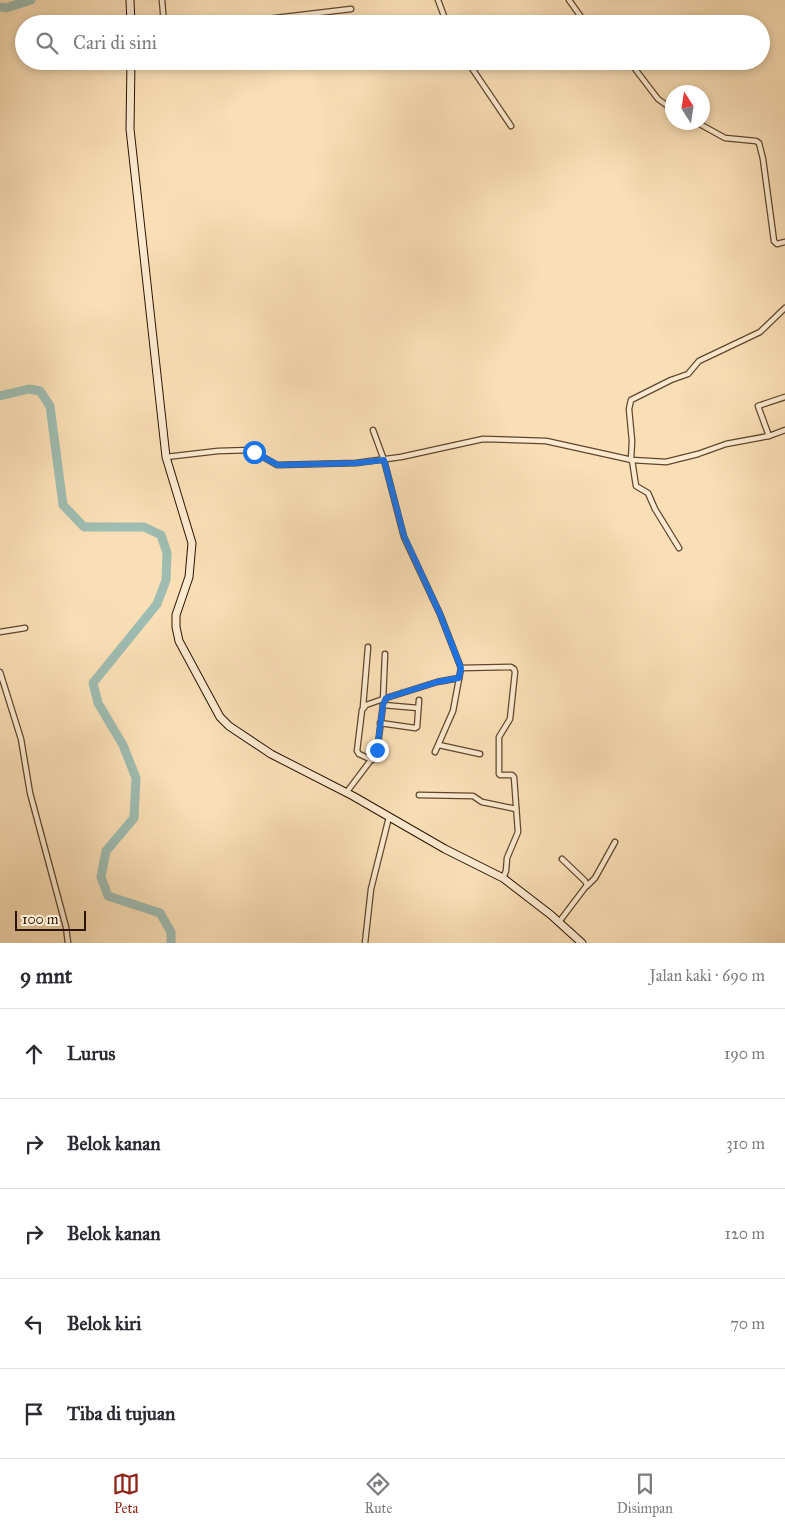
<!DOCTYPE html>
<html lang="id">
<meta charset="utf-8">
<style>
body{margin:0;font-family:"IM FELL Great Primer",serif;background:#f2f2f3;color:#2b2b33}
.compass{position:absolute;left:665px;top:85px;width:45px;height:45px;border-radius:50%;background:#fff;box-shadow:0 2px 8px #0003;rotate:348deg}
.scale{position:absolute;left:15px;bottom:12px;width:71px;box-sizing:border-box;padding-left:5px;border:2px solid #2b1300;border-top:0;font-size:14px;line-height:18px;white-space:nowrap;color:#2b1300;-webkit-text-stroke:4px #fcead0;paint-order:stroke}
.stop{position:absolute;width:15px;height:15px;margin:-11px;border:4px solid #1a73e8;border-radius:50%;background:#fff}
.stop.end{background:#1a73e8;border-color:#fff;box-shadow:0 1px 5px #0008}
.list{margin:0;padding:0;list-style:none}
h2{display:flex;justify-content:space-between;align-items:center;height:65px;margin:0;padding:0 20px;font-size:21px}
h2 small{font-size:16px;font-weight:400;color:#7c7c81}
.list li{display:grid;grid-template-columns:32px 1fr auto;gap:15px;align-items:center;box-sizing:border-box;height:90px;padding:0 20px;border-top:1px solid #e1e1e2}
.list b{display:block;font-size:19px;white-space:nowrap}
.list em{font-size:16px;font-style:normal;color:#7c7c81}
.icon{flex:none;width:28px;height:28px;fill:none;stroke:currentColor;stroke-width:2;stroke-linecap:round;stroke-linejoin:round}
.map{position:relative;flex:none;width:785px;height:943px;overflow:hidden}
.search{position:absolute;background:#fff;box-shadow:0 2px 8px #0003;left:15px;right:15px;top:15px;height:55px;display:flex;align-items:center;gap:12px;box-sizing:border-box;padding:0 18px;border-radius:28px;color:#7c7c81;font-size:19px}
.sheet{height:515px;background:#fff}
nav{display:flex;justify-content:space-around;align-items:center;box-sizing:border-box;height:70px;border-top:1px solid #e1e1e2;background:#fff;font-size:14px;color:#7c7c81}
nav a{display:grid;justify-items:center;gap:2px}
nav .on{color:#8f2418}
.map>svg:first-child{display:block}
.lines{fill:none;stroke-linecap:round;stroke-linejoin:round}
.river{stroke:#9ebcb1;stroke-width:9}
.street-casing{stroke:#5f462e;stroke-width:7}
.secondary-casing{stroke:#2b1300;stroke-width:9}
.street{stroke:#fcead0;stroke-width:4.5}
.secondary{stroke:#fcead0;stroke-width:7}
.route{stroke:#1a73e8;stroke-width:6}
</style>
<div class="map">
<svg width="785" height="943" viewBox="0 0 785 943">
<rect width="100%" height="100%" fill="#fadfb6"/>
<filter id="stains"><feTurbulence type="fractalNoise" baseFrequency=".004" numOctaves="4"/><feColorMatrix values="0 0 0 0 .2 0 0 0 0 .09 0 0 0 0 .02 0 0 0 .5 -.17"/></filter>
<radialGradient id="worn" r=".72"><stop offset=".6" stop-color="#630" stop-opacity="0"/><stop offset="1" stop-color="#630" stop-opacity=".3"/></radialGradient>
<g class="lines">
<g class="river">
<polyline points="0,7 6,8 31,0"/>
<polyline points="0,396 29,389 40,391 50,406 63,505 84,527 144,527 161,535 167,553 166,580 157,604 93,683 98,703 123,745 136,778 134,818 106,851 101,877 108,896 160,913 171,932 171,943"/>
</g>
<defs>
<g id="street">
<polyline points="162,0 164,24"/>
<polyline points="438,0 447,24"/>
<polyline points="569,0 586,24"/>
<polyline points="225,24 351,9"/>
<polyline points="467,61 511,126"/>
<polyline points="629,61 658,99 672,109"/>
<polyline points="696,122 725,138 756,141 759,143 763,159 774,241 777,244 785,242"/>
<polyline points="373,430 384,460 404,537 440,614 461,668 453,711 435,752"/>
<polyline points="769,436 785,430"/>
<polyline points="166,457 218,451 251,450 277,465 356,463 401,457 483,439 546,441 632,460 666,462 698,454 726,444 769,436 758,406 785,397"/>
<polyline points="631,460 632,441 629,409 631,400 671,380 688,374 699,361 760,332 785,308"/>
<polyline points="632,460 636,486 648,493 655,509 679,548"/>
<polyline points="0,632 25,628"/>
<polyline points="461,668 511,667 514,669 515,672 510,719 499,737 499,774 500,775 512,775 514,777 518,832 507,858 506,871 503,878"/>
<polyline points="0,672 21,739 30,793 66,927 68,943"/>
<polyline points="383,700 385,654"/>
<polyline points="383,705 418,708"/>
<polyline points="363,707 368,647"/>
<polyline points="380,723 415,728 417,727 419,700"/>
<polyline points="439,745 480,754"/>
<polyline points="372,760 359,754 357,751 362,710 366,705 386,698"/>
<polyline points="346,793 377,752 383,705 386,698 437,682 459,678"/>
<polyline points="419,795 473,796 482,802 516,809"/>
<polyline points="587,886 595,878 615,842"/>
<polyline points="559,922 587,885 585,881 562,859"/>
<polyline points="365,943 371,889 389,817"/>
</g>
<g id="secondary">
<polyline points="130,0 131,24"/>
<polyline points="131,61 130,129 166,457 192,543 189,577 176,615 176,627 179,641 220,717 229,726 271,754 353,796 445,849 503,878 551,915 582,943"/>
</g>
</defs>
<use href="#street" class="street-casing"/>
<use href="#secondary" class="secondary-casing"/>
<use href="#street" class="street"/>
<use href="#secondary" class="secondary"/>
</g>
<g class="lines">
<polyline class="route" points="254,452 278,465 356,463 384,460 404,536 440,614 461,668 459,678 437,682 386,698 383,705 377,750"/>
</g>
<rect width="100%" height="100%" filter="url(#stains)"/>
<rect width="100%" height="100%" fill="url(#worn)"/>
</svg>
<svg class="compass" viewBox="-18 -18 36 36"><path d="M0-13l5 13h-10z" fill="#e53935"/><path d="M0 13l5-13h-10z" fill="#7c7c81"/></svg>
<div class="scale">100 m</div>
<div class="stop" style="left:254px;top:452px"></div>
<div class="stop end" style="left:377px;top:750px"></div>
<div class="search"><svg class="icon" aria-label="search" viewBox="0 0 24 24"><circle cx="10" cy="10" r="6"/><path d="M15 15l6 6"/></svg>Cari di sini</div>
</div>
<section class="sheet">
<h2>9 mnt<small>Jalan kaki · 690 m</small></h2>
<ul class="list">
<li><svg class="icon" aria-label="ahead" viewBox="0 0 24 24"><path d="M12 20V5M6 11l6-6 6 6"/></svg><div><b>Lurus</b></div><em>190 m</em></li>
<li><svg class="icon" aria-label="right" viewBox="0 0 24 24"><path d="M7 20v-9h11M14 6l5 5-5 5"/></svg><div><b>Belok kanan</b></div><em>310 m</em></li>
<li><svg class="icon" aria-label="right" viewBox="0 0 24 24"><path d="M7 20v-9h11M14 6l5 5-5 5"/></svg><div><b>Belok kanan</b></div><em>120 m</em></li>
<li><svg class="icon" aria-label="left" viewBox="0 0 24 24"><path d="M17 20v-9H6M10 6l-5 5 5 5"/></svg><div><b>Belok kiri</b></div><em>70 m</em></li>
<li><svg class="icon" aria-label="arrive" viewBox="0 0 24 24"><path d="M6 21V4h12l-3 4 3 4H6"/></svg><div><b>Tiba di tujuan</b></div></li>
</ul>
</section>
<nav>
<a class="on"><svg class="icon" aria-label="map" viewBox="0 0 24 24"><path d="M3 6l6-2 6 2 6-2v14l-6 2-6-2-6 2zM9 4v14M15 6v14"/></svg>Peta</a>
<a><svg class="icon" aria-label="directions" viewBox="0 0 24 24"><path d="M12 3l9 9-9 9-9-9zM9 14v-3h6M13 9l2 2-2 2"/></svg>Rute</a>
<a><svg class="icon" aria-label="saved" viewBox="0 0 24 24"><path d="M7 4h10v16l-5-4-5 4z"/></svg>Disimpan</a>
</nav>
